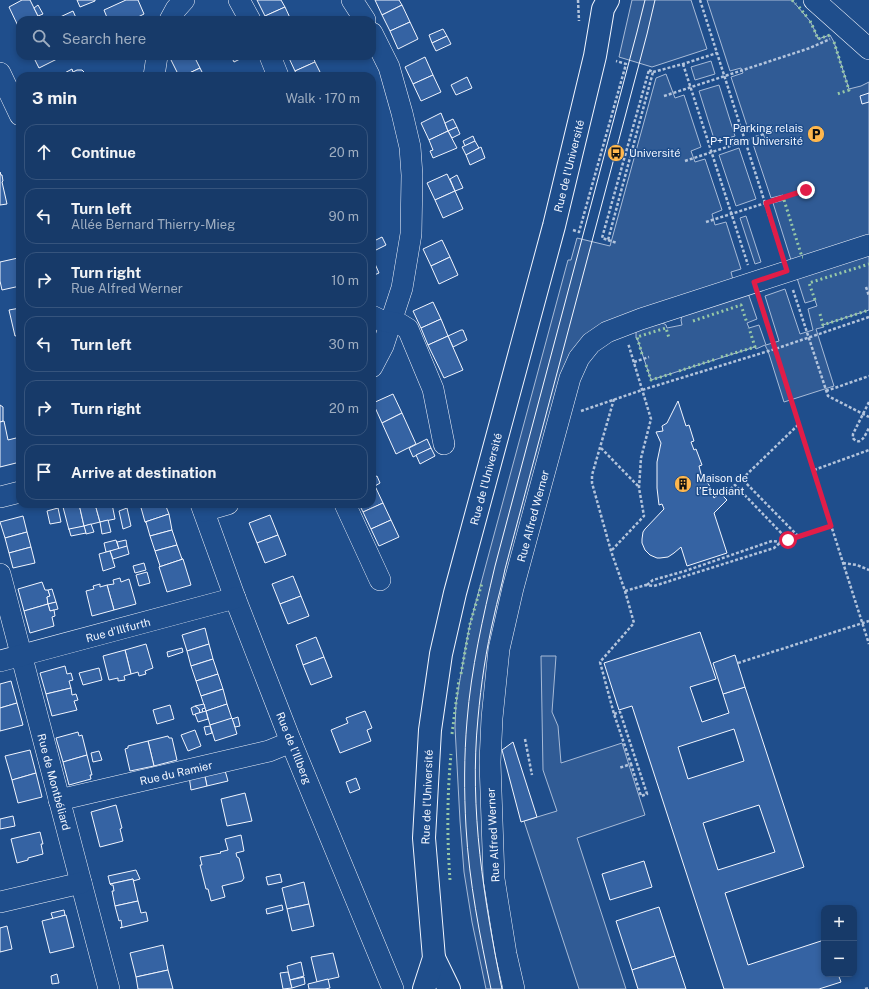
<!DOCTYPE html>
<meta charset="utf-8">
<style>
body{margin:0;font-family:"Public Sans",sans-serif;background:#20416f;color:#f1f3f6}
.controls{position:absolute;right:12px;bottom:12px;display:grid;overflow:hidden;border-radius:8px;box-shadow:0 2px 6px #0003}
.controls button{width:36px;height:36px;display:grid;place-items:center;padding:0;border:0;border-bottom:1px solid #36547d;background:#173a69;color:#f1f3f6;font:20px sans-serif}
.stop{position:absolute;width:12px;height:12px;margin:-9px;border:3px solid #e11d48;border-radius:50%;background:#fff}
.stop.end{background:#e11d48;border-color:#fff;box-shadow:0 1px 4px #0008}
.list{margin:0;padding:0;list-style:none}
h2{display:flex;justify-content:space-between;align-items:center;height:52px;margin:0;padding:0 16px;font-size:17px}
h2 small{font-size:13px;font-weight:400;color:#9eadc0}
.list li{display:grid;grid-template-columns:26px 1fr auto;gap:12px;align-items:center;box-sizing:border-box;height:56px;margin:0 8px 8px;padding:0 8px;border:1px solid #36547d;border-radius:12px}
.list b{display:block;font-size:15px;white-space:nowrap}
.list p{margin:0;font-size:13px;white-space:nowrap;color:#9eadc0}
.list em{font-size:13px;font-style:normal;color:#9eadc0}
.icon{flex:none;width:22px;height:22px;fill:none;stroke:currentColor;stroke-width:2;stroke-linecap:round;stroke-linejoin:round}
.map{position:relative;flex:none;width:869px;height:989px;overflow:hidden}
.search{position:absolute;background:#173a69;box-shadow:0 2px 6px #0003;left:16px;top:16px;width:360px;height:44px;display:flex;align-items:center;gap:10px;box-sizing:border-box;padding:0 14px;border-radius:12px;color:#9eadc0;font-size:15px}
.panel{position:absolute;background:#173a69;box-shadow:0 2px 6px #0003;left:16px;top:72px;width:360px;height:436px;border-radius:12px}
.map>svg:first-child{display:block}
.built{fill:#305b95;stroke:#a8bbd7}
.building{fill:#3563a3;stroke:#f2f6ff;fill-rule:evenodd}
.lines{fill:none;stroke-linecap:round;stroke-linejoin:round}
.minor-casing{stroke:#f2f6ff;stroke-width:22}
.major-casing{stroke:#f2f6ff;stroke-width:24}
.path{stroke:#b3c4dc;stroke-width:2.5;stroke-dasharray:3 2;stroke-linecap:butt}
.minor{stroke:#1f4e8c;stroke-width:21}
.major{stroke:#1f4e8c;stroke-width:22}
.tram{stroke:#f2f6ff;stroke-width:1}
.hedge{stroke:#97c8a6;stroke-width:3;stroke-dasharray:2 3;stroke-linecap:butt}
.route{stroke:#e11d48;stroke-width:5}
.labels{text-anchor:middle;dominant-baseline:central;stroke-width:3;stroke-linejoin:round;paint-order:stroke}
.poi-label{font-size:11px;fill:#f2f6ff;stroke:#1f4e8c;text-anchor:start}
.street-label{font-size:11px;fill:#f2f6ff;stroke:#1f4e8c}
</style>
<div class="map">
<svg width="869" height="989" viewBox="0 0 869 989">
<rect width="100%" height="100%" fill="#1f4e8c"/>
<g class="built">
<polygon points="632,0 691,0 707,49 652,67 619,57"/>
<polygon points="707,0 792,0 810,21 814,29 818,39 830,35 834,42 849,89 861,86 869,82 869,235 791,260 773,203 784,200 783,195 771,198 753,144 765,139 761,128 749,132 731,77 743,73 741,68 730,71"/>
<polygon points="711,61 715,74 695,80 691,67"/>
<polygon points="666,74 675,98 684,95 701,147 691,151 695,162 705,159 722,210 712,214 715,225 726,222 741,269 731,272 733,280 587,335 491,669 507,989 486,989 472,922 464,872 460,821 455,727 456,703 465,650 470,624 568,260 571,260 577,238 610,246 656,78"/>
<polygon points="719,85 735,136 715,142 699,91"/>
<polygon points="739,148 756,199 736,206 719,155"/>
<polygon points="746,216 761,262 755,264 740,218"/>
<polygon points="869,254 869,310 823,325 824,327 816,329 834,386 784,402 768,351 765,345 756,349 755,347 651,380 637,338 636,338 636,332 639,329 663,323 666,325 667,328 682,325 681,320 682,316 748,293 757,319 747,323 749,328 759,325 766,345 779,341 765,296 785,289 800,334 813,330 808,309 817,306 815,300 805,303 797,278"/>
<polygon points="541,656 556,656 552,712 558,726 561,763 622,743 645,815 577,838 626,989 579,989 524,821 557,811 543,770"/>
</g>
<g class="building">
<polygon points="22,0 30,0 39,18 35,20 20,20 20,27 19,28 9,7"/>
<polygon points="77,0 95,0 95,1 80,7"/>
<polygon points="126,0 138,0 144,14 132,20 108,20 104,10"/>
<polygon points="257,0 281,0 285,7 265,16"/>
<polygon points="375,0 399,0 402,5 382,15"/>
<polygon points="38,5 43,14 38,16 34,8"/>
<polygon points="402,5 410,22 390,31 382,15"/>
<polygon points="285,7 291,20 266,20 265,16"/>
<polygon points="73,11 77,20 59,20 58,18"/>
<polygon points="410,22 418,39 398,49 390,31"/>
<polygon points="443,29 447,36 432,43 429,35"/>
<polygon points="447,36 451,44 436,51 432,43"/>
<polygon points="33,56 58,56 59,58 39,68"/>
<polygon points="175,56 194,56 200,68 183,76 179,76 170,58"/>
<polygon points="231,56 246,56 234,62"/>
<polygon points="288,56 313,56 315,62 295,71"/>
<polygon points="425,57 433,75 413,84 405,67"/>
<polygon points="315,62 322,76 297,76 295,71"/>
<polygon points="200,68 204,76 183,76"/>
<polygon points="72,69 73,72 77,70 82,70 85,73 87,76 59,76"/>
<polygon points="433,75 441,92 421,101 413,84"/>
<polygon points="467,77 472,88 456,95 451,85"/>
<polygon points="869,93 869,102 862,104 860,96"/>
<polygon points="441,113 448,131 429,140 421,123"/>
<polygon points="453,119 457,127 448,131 445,123"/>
<polygon points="457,127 460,134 452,138 448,131"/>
<polygon points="448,131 457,148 433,158 430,151 433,150 429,140"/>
<polygon points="473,136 475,141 465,146 463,141"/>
<polygon points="475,141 479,148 466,155 462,147"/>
<polygon points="481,147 485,158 470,165 466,155"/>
<polygon points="0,172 1,175 2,175 3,181 2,182 7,204 0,205"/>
<polygon points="447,174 455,191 435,200 427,183"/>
<polygon points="457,175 463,188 455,191 450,179"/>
<polygon points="455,191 463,209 443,218 435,200"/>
<polygon points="382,237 386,245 372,252 372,242"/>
<polygon points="442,240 450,257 431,266 423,249"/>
<polygon points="372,257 379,273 372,276"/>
<polygon points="450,257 458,275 439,284 431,266"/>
<polygon points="18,258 20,265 20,286 2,290 0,281 0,262"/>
<polygon points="433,302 441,319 421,328 413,311"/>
<polygon points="20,308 20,335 15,336 9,310"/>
<polygon points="441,319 448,336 428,345 421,328"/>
<polygon points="461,330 463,330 467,340 453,347 448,336"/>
<polygon points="448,336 463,370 444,378 428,345"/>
<polygon points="393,394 402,413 382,423 373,403"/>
<polygon points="678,401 686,426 689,425 694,441 691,442 694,450 696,449 702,465 699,466 701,474 709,485 714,498 720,493 727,500 714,513 727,553 687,566 681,547 674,553 668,557 660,558 657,558 650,555 645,550 642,543 642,539 643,532 645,529 664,509 662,504 659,505 657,488 657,462 661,443 656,432 663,431 662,426 667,423"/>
<polygon points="0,405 3,407 3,421 0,422"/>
<polygon points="402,413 416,444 396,454 382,423"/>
<polygon points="4,421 8,440 20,437 20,462 0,467 0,422"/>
<polygon points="427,439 431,448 413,457 409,448"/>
<polygon points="431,448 435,456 420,464 416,455"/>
<polygon points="377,476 380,483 375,486 372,478"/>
<polygon points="375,486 383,503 363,512 359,504 372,504 372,487"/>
<polygon points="383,503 391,520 371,529 363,512"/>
<polygon points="75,504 79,504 84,526 69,530 63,507"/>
<polygon points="79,504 95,504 100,522 84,526"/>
<polygon points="95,504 112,504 115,519 100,522"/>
<polygon points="140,504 165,504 169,514 145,522"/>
<polygon points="58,508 61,522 50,524 47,511"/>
<polygon points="127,508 131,526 123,529 119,511"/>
<polygon points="169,514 172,530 150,536 146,522 145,522"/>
<polygon points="270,515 278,535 257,543 249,523"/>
<polygon points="23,516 27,532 5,538 0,522"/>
<polygon points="108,520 111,532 102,534 100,522"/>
<polygon points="391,520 399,537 379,546 371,529"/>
<polygon points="91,524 94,532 86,534 84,526"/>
<polygon points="84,526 86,533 71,536 69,529"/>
<polygon points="172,530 177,545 155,551 150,536"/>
<polygon points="27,532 31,547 9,553 5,538"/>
<polygon points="278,535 286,555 265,563 257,543"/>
<polygon points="116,540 119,549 106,552 104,543"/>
<polygon points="126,540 127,546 119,549 117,542"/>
<polygon points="177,545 182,559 183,559 159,567 160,566 155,551"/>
<polygon points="127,546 129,554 113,559 110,551"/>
<polygon points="31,547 35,563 13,568 9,553"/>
<polygon points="110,551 115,567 103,571 99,554"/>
<polygon points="183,559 191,585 167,592 159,567"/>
<polygon points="144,563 146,570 135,573 133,566"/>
<polygon points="147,572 150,583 139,586 136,575"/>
<polygon points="293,576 301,596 280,604 272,584"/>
<polygon points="120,578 121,582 129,579 136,604 114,610 107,585 114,584 113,580"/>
<polygon points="42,582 45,590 48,590 50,596 47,597 48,604 24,611 18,589"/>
<polygon points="100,584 100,587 107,585 114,610 92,616 86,591 94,589 93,586"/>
<polygon points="52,589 56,602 48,604 47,597 50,596 48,590"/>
<polygon points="301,596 309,616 288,624 280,604"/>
<polygon points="56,602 58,609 50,611 48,604"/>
<polygon points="48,604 50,611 54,610 55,616 52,617 54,626 30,633 24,611"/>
<polygon points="205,628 209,644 187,651 182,635"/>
<path d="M 700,632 L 716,679 L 690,687 L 702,722 L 729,713 L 723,694 L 745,687 L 804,867 L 725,893 L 748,965 L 824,940 L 824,974 L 838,974 L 841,982 L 819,989 L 724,989 L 632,706 L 619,710 L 604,663 ZM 734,729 L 744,761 L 688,779 L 678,747 ZM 759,805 L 775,852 L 718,870 L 703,823 Z"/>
<polygon points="316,637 324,657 303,665 296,645"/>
<polygon points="146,644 153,668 145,671 146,674 139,676 138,672 131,674 125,650"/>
<polygon points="209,644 213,659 191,666 187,651"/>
<polygon points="182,648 183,652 168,657 167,652"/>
<polygon points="125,650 131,674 124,676 125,680 118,681 118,678 109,680 103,656"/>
<polygon points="735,655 745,687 723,694 713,663"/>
<polygon points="324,657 332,677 311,685 303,665"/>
<polygon points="213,659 218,674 196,681 191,666"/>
<polygon points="65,666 67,674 71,673 73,680 69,681 71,688 46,694 40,673"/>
<polygon points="99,668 102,680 83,685 79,673"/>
<polygon points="218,674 223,689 201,696 196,681"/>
<polygon points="11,681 17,703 0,708 0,684"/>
<polygon points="71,688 72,695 76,694 78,700 74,701 77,710 52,716 46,694"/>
<polygon points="223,689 227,704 206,711 201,696"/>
<polygon points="17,703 23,725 0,731 0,708"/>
<polygon points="204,704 205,708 202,709 203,712 200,713 199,709 195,706"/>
<polygon points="227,704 232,719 210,725 206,711"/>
<polygon points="170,705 174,719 157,724 153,710"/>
<polygon points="195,706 199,709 200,713 193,715 191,708"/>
<polygon points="206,711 208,719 198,722 195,714"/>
<polygon points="365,711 372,728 367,730 371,741 340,753 331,730 348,723 346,718"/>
<polygon points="238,717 240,726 235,727 232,719"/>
<polygon points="232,718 237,734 215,741 210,725"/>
<polygon points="210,726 212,733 206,735 204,727"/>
<polygon points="195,730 201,746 188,751 181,735"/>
<polygon points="78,732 79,736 82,735 87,755 63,762 56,738"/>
<polygon points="168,736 169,738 172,738 177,760 154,766 148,741"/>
<polygon points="148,741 154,766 130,771 125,749 128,748 128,746"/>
<polygon points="513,742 537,817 521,822 502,750"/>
<polygon points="30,750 36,773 12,780 5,756"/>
<polygon points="99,751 102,760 93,762 91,753"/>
<polygon points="87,755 92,775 90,775 91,779 69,785 63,762"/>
<polygon points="224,767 228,781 207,786 204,772"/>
<polygon points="204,772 207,786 191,790 189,776"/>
<polygon points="36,773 42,797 18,803 12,780"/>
<polygon points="356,778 360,789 350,793 346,782"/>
<polygon points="245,793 252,821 227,826 221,799"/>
<polygon points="116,805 122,828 120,829 123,841 100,847 91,812"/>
<polygon points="13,816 15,826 0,829 0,819"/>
<polygon points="40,832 43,844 41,844 43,854 28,858 28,860 17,863 11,839"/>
<polygon points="241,835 244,851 236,853 237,857 239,858 244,878 242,881 222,886 225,897 211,901 208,889 206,889 200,865 202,865 200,857 221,853 220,852 228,850 225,839"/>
<polygon points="644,861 652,887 610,900 602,874"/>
<polygon points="136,870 140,879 133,881 133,879 110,884 108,876"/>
<polygon points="280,874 282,882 268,885 266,877"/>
<polygon points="133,879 138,901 115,906 112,891 114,891 113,885 111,885 110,884"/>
<polygon points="304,882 309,904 287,909 282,888"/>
<polygon points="138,901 141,913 146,912 148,921 120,928 122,927 121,920 119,921 115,906"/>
<polygon points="309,904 314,926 292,931 287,909"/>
<polygon points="282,905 283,910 267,914 266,909"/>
<polygon points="659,907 675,956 632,970 616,921"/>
<polygon points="64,910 65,915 53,919 51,913"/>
<polygon points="66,915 74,947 50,953 42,921"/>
<polygon points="7,926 12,949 0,952 0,928"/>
<polygon points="163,945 168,970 136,977 130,953"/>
<polygon points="333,953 339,977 317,982 311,957"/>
<polygon points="675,956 686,989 638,989 632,970"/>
<polygon points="301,962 304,976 290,980 287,966"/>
<polygon points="168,970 173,989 138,989 136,977"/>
<polygon points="288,972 292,988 283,989 280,973"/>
<polygon points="57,974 59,983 52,984 51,976"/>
<polygon points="304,977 305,984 292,988 290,980"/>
<polygon points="328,979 330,988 325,989 309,989 308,984"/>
</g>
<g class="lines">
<defs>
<g id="minor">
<polyline points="239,0 250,20"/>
<polyline points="352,0 365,20"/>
<polyline points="814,0 869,49"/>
<polyline points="170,20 176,9 184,0"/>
<polyline points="372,33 389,67 402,113 410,147 412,175 411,234 402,288 383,346 372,367"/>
<polyline points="270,56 278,76"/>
<polyline points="0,73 20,115"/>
<polyline points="154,76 157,56"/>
<polyline points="372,316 380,320 400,324 408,329 433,389 444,444"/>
<polyline points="0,497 20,492"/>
<polyline points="201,504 235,598 291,742 393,989"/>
<polyline points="345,504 380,580"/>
<polyline points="204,511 228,504"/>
<polyline points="0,574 109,989"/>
<polyline points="0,661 235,598"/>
<polyline points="59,800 269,751 291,742"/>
<polyline points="0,902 81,883"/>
<polyline points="514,989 506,954 494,879 490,762 492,718 499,649 513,588 570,378 579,358 591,343 607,332 641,319 869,245"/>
</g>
<g id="major">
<polyline points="434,958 449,989"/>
<polyline points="424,989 434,958 424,838 430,730 441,654 455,593 554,226 595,56 603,9 608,0"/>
</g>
</defs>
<use href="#minor" class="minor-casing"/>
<use href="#major" class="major-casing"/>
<g class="path">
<polyline points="578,0 579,21"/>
<polyline points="700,0 781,253"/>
<polyline points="683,64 748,265"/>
<polygon points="649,70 653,72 608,240 602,238"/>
<polyline points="653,72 683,64 717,53"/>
<polyline points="664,96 810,48 830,39"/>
<polyline points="685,161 745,141 785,126"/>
<polyline points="706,222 806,190"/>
<polyline points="573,230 579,232 626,64 616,61"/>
<polyline points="608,240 617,243"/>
<polyline points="866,287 869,296"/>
<polyline points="793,290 828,396 869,417"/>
<polyline points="759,300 869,644"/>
<polyline points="634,362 649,357"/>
<polyline points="826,391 869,376"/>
<polyline points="614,399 592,475 592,483 611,551 625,591 634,623 600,662 614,714 631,764 619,768"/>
<path d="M 869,402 L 853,434 C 853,437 852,438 855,440 C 862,445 866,433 869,428"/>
<polyline points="581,411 642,390 775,349 869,317"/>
<polyline points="601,448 639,487"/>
<polyline points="814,470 869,450"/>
<polyline points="723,496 735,485 788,540"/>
<polyline points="798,536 742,479 799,424"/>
<polyline points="612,550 644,516 639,488 641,458 651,419 628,343"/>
<polyline points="843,563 857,565 869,570"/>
<polyline points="647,585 653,580 685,571 772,541 780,542"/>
<polyline points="625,591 646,585 654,586 774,548 781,542 831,526"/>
<polyline points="738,663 869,621"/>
<polyline points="614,714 620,712 647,794 641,796 631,764"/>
<polyline points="525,739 532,775"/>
<polyline points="865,989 869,988"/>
</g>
<use href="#minor" class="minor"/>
<use href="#major" class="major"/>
<g class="tram">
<path d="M 491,989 C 480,936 469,882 466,827 C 464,792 464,756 467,721 C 471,669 483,617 495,566 L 637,32 L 645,0"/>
<path d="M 502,989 C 484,900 469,809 478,718 C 481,684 486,650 494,616 C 497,601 502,585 505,569 L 647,34 L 655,0"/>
</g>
<g class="hedge">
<polyline points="792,0 796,4"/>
<polyline points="799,7 807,17"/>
<polyline points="810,21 814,29 818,39 830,35"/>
<polyline points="834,42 849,90 837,94"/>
<polyline points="784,200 802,257 803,257"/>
<polyline points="815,300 809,283 869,264"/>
<polyline points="820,314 823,325 869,310"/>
<polyline points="693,321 741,305 747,323"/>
<polyline points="642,354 637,337 666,328 669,338"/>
<polyline points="721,357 755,347 749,328"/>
<polyline points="646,365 651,380 674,373"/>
<polyline points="679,371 716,359"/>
<polyline points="461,674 470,624 482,583"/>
<polyline points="452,734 459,679"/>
<path d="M 450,880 C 447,838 447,796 451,754"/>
</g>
</g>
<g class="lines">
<polyline class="route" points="788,540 831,526 754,282 787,271 766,203 806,190"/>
</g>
<defs>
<symbol id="parking-disc" viewBox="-11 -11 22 22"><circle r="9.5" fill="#ffb74d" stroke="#1f4e8c"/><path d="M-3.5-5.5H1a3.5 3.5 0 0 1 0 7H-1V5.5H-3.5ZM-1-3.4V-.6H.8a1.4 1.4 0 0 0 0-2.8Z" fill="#111"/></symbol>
<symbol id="bus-disc" viewBox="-11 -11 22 22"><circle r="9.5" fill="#ffb74d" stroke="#1f4e8c"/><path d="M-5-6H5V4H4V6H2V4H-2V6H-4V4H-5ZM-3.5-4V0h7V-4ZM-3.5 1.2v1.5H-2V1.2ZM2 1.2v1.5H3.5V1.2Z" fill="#111"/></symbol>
<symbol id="building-disc" viewBox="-11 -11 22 22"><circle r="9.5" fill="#ffb74d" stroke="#1f4e8c"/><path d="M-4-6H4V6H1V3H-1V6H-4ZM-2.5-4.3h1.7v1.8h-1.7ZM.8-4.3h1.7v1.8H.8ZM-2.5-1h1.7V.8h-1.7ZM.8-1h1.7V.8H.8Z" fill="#111"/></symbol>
</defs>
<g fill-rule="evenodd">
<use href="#parking-disc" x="806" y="124" width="20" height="20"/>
<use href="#bus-disc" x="606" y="143" width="20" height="20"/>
<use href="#building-disc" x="673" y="474" width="20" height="20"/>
</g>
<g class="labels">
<g class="poi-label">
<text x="803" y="128" text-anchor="end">Parking relais<tspan x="803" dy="13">P+Tram Université</tspan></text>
<text x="629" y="153">Université</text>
<text x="696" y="478">Maison de<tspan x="696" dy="13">l’Etudiant</tspan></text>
</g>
<g class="street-label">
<text transform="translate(569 166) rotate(-76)">Rue de l'Université</text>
<text transform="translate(486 479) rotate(-75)">Rue de l'Université</text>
<text transform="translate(533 516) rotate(-75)">Rue Alfred Werner</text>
<text transform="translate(118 630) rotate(-15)">Rue d'Illfurth</text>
<text transform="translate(294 748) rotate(68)">Rue de l'Illberg</text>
<text transform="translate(176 773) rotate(-13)">Rue du Ramier</text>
<text transform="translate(54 782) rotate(75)">Rue de Montbéliard</text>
<text transform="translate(427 797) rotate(-88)">Rue de l'Université</text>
<text transform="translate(493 835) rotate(-93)">Rue Alfred Werner</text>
</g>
</g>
</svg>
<div class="controls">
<button>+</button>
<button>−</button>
</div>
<div class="stop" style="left:788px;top:540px"></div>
<div class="stop end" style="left:806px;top:190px"></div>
<div class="search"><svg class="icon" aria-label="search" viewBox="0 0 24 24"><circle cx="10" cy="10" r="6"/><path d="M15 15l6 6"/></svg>Search here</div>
<section class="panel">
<h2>3 min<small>Walk · 170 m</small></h2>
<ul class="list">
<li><svg class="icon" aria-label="ahead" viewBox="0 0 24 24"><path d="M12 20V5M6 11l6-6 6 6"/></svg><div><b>Continue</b></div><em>20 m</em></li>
<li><svg class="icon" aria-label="left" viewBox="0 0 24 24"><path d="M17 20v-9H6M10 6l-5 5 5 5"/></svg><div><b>Turn left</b><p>Allée Bernard Thierry-Mieg</p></div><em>90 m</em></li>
<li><svg class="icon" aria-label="right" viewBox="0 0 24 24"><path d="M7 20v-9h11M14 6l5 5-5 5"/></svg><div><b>Turn right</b><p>Rue Alfred Werner</p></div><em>10 m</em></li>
<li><svg class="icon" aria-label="left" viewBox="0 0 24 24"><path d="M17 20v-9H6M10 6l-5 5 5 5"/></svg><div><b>Turn left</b></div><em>30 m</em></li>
<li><svg class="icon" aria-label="right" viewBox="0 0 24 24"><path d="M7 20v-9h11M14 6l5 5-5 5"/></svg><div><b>Turn right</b></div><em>20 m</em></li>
<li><svg class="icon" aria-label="arrive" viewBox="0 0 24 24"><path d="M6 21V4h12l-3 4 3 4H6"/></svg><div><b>Arrive at destination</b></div></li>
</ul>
</section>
</div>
